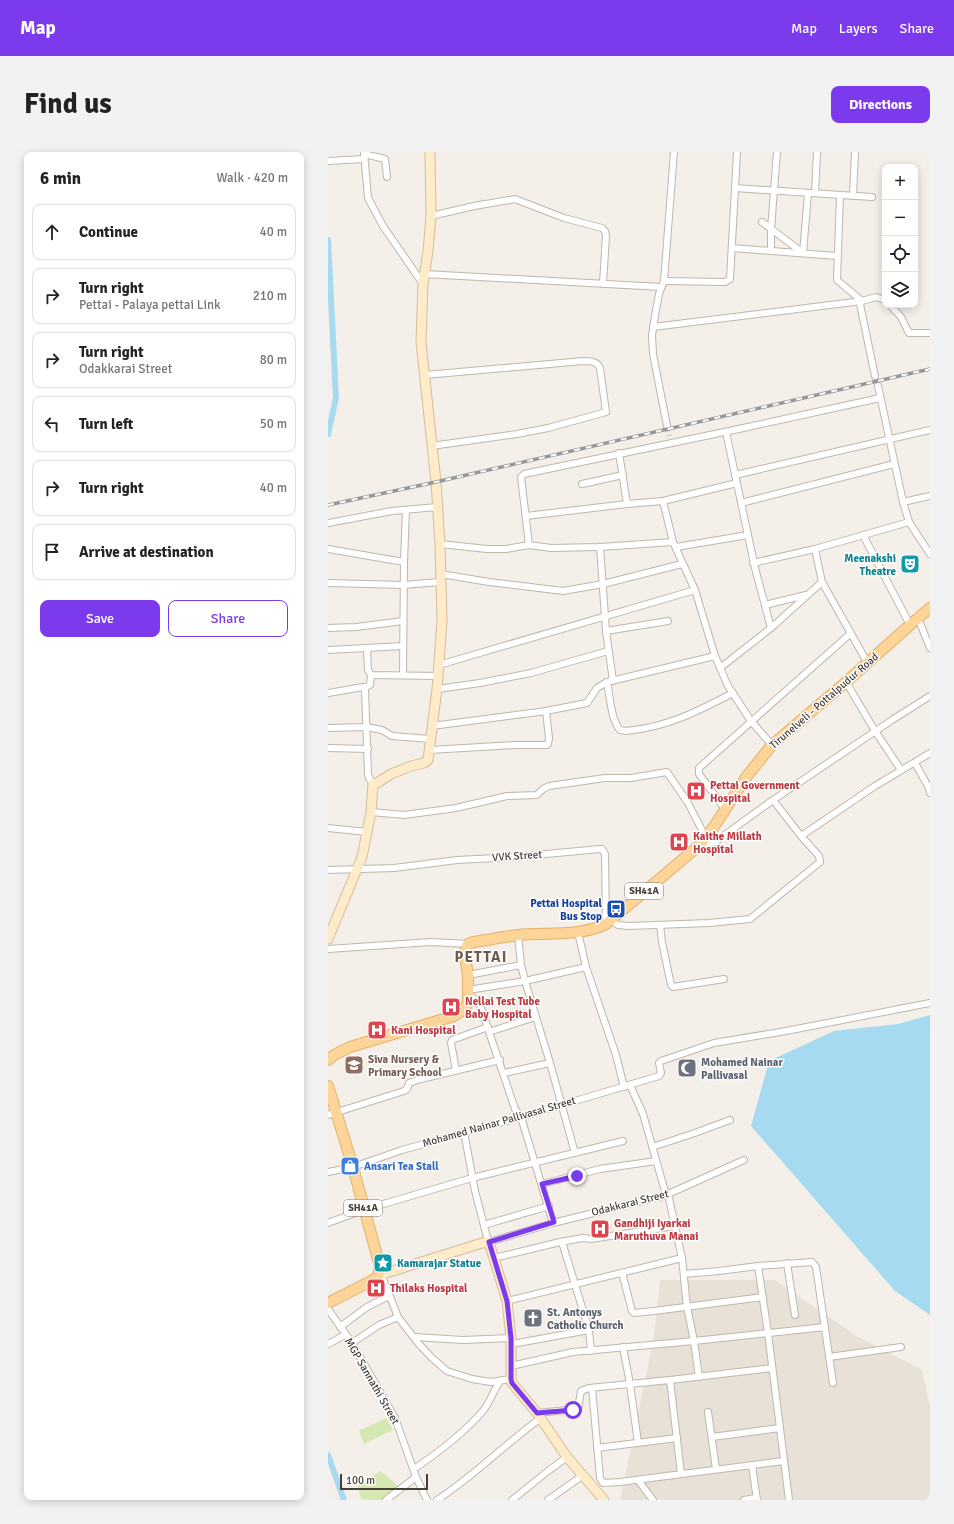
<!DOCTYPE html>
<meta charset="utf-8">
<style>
body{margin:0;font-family:Signika,sans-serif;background:#f2f2f2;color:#222}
.controls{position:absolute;right:12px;top:12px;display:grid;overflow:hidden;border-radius:8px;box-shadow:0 2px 10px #0003}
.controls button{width:36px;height:36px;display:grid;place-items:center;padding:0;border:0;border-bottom:1px solid #e0e0e0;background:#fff;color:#222;font:20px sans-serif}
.scale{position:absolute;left:12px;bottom:10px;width:88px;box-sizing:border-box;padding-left:4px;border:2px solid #483f37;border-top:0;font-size:11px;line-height:14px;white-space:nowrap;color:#483f37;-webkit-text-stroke:3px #fff;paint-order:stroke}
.stop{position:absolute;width:12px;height:12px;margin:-9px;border:3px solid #7c3aed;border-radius:50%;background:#fff}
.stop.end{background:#7c3aed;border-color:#fff;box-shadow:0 1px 4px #0008}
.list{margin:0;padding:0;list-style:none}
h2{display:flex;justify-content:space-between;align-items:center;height:52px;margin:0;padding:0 16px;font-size:17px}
h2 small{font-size:13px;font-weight:400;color:#767676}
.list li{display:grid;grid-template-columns:26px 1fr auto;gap:12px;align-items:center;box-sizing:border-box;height:56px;margin:0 8px 8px;padding:0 8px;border:1px solid #e0e0e0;border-radius:8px}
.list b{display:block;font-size:15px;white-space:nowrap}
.list p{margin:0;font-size:13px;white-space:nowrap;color:#767676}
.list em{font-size:13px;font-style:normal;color:#767676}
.actions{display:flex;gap:8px;padding:12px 16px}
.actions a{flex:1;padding:9px 0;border:1px solid #7c3aed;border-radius:8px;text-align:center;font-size:14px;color:#7c3aed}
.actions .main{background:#7c3aed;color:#fff}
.icon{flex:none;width:22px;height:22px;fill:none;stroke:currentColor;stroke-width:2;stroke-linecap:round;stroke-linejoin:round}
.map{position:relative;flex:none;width:602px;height:1348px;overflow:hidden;border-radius:8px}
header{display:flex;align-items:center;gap:24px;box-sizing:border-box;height:56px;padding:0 20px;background:#7c3aed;color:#fff}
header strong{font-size:19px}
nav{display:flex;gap:22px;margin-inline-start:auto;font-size:14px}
.intro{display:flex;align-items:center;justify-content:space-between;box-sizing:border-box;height:96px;padding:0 24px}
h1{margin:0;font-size:28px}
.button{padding:10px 18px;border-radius:8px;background:#7c3aed;color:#fff;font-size:14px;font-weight:700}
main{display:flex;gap:24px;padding:0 24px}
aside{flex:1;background:#fff;border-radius:8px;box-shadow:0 2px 10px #0003}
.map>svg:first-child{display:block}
.residential{fill:#e8e1d7}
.green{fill:#d6e8b2}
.water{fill:#a6daf0}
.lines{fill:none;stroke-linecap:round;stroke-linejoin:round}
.canal{stroke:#a6daf0;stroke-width:6}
.street-tunnel{stroke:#d2ccc5;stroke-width:6;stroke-dasharray:6 3;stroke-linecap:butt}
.street-casing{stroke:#c0b6ab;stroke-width:8}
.secondary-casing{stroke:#d4bd99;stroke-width:11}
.primary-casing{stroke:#e3b067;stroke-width:12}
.street{stroke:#fff;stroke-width:6}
.secondary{stroke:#feebc9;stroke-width:9}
.primary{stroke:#fed598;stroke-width:10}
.rail-casing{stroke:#979797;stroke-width:3.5}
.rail{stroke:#fff;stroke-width:2;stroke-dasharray:6;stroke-linecap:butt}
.route{stroke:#7c3aed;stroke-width:5}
.labels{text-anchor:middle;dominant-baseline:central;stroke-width:3;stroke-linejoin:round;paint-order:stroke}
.shield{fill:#fff;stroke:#7f7973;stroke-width:1}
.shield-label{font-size:10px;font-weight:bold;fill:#483f37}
.culture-label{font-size:11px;font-weight:bold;fill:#0d838f;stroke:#fff;text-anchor:end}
.street-label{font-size:11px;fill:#483f37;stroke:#fff}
.health-label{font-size:11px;font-weight:bold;fill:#be3a42;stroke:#fff;text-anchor:start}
.transit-label{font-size:11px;font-weight:bold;fill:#164399;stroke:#fff;text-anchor:end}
.education-label{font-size:11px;font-weight:bold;fill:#785e54;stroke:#fff;text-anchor:start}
.worship-label{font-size:11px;font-weight:bold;fill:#5b616d;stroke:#fff;text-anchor:start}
.shop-label{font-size:11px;font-weight:bold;fill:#366cbe;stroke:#fff;text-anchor:start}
.district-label{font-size:15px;font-weight:bold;letter-spacing:1px;fill:#6b5c4e;stroke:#fff}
</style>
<header>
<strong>Map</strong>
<nav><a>Map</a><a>Layers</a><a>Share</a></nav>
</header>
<div class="intro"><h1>Find us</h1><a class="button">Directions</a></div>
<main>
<aside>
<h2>6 min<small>Walk · 420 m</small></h2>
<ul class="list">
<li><svg class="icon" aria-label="ahead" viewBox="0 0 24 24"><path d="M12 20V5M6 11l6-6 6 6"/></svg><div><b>Continue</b></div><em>40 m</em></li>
<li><svg class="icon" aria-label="right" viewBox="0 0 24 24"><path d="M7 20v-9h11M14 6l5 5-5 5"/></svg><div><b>Turn right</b><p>Pettai - Palaya pettai Link</p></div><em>210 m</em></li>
<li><svg class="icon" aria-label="right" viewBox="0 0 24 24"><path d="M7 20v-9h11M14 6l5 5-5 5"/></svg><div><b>Turn right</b><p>Odakkarai Street</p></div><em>80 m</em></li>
<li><svg class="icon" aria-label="left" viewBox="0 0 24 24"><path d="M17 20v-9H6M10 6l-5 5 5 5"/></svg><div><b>Turn left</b></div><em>50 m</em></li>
<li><svg class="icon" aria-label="right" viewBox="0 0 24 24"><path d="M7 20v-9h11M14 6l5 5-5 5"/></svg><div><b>Turn right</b></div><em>40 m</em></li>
<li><svg class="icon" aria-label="arrive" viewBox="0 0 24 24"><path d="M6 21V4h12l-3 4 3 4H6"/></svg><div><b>Arrive at destination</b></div></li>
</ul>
<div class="actions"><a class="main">Save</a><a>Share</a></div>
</aside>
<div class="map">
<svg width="602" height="1348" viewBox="0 0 602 1348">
<rect width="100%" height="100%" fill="#f4efe9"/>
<polygon class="residential" points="332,1128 447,1128 527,1183 594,1218 602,1255 602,1348 292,1348 326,1184"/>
<g class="green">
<polygon points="58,1266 65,1278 36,1292 31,1279"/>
<polygon points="53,1319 72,1336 56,1348 34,1348 29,1334"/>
</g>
<polygon class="water" points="602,863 602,1163 567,1139 423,974 441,909 506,879 570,872"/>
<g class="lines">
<g class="canal">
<polyline points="0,88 8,246 0,282"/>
<polyline points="0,1303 16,1348"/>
</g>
<polyline class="street-tunnel" points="339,274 341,284"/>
<defs>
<g id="street">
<polyline points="36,0 40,46 55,74 95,132"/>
<polyline points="36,2 57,7 59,25"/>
<polyline points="0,9 36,7"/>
<polyline points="407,36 544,45"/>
<polyline points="487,41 489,0"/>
<polyline points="512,43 509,128 534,149"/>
<polyline points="525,44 527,0"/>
<polyline points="103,64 146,54 187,47 236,66 274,76 277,79 278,84 275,131"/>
<polyline points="434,70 475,101"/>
<polyline points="404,96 509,104"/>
<polyline points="443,99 443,77 449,0"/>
<polyline points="475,101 480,41"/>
<polyline points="97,122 333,135"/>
<polyline points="336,129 397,130 402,127 409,0"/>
<polyline points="534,149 532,152 547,224"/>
<polyline points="562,153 573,165 581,181 602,181"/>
<polyline points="325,175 534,149 548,145 557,148"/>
<path d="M 97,223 L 255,209 C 262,209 269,209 272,216 L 278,260 L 220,276 L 189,282 L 103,294"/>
<polyline points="550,234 575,350 581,370 602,402"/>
<polyline points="339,274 325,202 324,183 328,158 331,142 336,129 346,0"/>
<polyline points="398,280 427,416 443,476"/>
<polyline points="291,301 299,352"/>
<polyline points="407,323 602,278"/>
<polyline points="254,332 295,323"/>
<polyline points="335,349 345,390"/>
<polyline points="575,350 602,344"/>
<polyline points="413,351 566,312"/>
<polyline points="198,364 299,352 335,349 409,331"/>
<polyline points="0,371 64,359 109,355"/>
<polyline points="535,383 582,473"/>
<polyline points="112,392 159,397 178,397 201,393 223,396 272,395 345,390 367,438 387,504 400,534 423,569 444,593"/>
<polyline points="201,393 193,325 196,322 420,275 552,246"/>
<polyline points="272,395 278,479 285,529"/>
<polyline points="348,395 420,383"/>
<polyline points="0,397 76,410 75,523"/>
<polyline points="487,397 494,430 539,510"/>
<polyline points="76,410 78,358"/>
<polyline points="425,411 487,397 581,370"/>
<polyline points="113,422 161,430 235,439 275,432 354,412"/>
<polyline points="0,431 75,433 112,430"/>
<polyline points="437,453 478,443"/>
<polyline points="590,466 602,496"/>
<polyline points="0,476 28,475 75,469"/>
<polyline points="278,479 340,469"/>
<polyline points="39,496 40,518 43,523 110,524"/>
<polyline points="0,498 75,494"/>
<polyline points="111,513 367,438"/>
<polyline points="392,516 443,476 494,430"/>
<path d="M 279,530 C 282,544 283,568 292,578 L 298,579 C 340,575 368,560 405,541"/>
<polyline points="518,530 547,579 573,618"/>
<polyline points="36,536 42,533 43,523"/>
<polyline points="109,537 152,531 203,521 280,499"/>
<polyline points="0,541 35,535 37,537 40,622 41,626 45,632"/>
<polyline points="104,574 218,559 259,551 269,536 279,530 387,504"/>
<polyline points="0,576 39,575 54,578 64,584 102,587"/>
<polyline points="0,596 40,597"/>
<polyline points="102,598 187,593 219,593 220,592 221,586 218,559"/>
<polyline points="587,611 601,636 602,641"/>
<polyline points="445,648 473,684 547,634 602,601"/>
<polyline points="397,657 371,622 371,616 522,482"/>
<polyline points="43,660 76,663 128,656 179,644 209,643 215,637 221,634 277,626 303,626 339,620 360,651 378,686"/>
<polyline points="0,676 39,680"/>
<polyline points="373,692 387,690 445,648 564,568 602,544"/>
<polyline points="0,718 66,716 129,708 186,705 272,697 274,697 277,702 278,772"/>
<polyline points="283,768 290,773 301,774 381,771 422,767 492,710 491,704 473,684"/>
<polyline points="332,773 334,790 343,833 345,835 396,827"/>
<polyline points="250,780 258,815 288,903 296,935"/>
<polyline points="190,783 193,813 197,829 222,911 247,1001"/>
<polyline points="0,797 103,790 140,792"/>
<polyline points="140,823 193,813"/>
<polyline points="140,838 197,829 258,815"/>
<polyline points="141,842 150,850 153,856 187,957 193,965 225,1071"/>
<polyline points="161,880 207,865"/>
<polyline points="128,918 123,891 124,888 160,875"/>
<polyline points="176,921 222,911"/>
<polyline points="302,933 315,962 338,1043"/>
<polyline points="0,963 76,939 79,937 81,931 89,928 172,908"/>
<polyline points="136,980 147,1039 160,1089"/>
<polyline points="324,995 364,982 402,968"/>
<polyline points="0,1020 25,1015 74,998 193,965 331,924 333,921 331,911 333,909 386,891 458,879 602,851"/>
<polyline points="214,1032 272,1017 328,1009"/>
<polyline points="340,1042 354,1106 359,1155 366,1189 371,1225"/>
<polyline points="0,1071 35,1058 144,1026 295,989"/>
<polyline points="156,1073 221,1054"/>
<polyline points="161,1090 225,1071 338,1043 416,1008"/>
<polyline points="234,1090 261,1178 263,1199"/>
<polyline points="166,1106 232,1090 255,1086 263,1087 347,1074"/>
<polyline points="459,1111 467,1163"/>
<polyline points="430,1114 440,1181 461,1348"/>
<polyline points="294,1121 304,1159 306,1161 326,1159 435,1145"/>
<polyline points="356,1122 391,1119 430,1114 484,1110 488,1115 505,1231"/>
<polyline points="50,1124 55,1127 57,1132 70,1165 90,1191 104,1206 119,1219 144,1227 163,1230 183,1227"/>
<polyline points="179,1149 354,1106"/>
<polyline points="0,1157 24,1191 67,1266 88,1325 99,1348"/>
<polyline points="12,1175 39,1155 61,1144"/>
<polyline points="87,1185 135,1188 183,1186"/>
<polyline points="24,1191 51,1173 70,1165"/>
<polyline points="0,1192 17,1183"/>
<polyline points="184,1192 261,1178"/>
<polyline points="295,1195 302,1232 310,1291"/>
<polyline points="501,1205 573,1195"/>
<polyline points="183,1214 245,1200 366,1189 497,1175"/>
<polyline points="342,1228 353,1322"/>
<polyline points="264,1236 272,1326 275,1331 292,1330 456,1309"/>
<polyline points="380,1260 388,1317"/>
<polyline points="209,1261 250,1257 253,1239 261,1236 342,1228 444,1216"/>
<polyline points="384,1285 452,1276"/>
<polyline points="269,1296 349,1286"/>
<polyline points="424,1313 429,1348"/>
<path d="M 86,1317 C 111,1300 135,1282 155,1259 C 162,1250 166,1238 172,1229"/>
<polyline points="310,1328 325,1348"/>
<polyline points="58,1348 88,1325"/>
<path d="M 109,1348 C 146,1324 177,1292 213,1266"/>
<polyline points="184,1348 220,1319 239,1305"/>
<polyline points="220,1348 254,1324"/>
<polyline points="416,1348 428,1346"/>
</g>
<g id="secondary">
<polyline points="0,787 34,705 43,660 45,632 49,631 63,622 83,614 96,611 100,608 109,537 114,469 112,392 108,330 93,190 95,132 100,99 103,64 102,0"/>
<polyline points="51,1122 55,1122 154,1091 161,1090 179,1149 183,1186 183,1227 184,1231 209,1261 239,1305 276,1348"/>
</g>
<g id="primary">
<path d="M 0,908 L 6,903 L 22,895 L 126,864 C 132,860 139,857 140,849 L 140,823 L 137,805 L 138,796 L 140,792 L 145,790 C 160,788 175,785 190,783 C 220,780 251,785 278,772 L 373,692 L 387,673 L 419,624 L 444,593 L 518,530 L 582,473 L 602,456"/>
<polyline points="0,934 25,1015 52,1115 50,1124 45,1128 0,1151"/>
</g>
</defs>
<use href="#street" class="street-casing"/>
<use href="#secondary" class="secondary-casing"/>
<use href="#primary" class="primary-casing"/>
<use href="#street" class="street"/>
<use href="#secondary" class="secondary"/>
<use href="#primary" class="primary"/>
<defs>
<polyline id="rail" points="0,353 108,330 602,217"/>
</defs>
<use href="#rail" class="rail-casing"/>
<use href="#rail" class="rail"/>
</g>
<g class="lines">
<polyline class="route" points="245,1258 209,1261 184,1231 183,1227 183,1186 179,1149 161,1090 226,1070 214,1032 249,1024"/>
</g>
<defs>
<symbol id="theatre-square" viewBox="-11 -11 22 22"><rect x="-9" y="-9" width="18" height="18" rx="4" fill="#0f9aa8" stroke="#fff"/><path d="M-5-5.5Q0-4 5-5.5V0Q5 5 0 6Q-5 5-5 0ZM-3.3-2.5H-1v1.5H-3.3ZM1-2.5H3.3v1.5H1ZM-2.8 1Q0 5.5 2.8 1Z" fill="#fff"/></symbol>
<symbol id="hospital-square" viewBox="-11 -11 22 22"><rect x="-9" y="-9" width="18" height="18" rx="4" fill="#e0444e" stroke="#fff"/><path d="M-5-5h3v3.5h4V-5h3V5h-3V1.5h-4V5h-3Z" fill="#fff"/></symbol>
<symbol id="bus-square" viewBox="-11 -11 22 22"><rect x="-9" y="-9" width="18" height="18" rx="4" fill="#1a4fb4" stroke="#fff"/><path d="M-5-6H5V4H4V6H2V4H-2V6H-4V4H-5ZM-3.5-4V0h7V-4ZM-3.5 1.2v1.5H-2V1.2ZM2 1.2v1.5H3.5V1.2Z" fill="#fff"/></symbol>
<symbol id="school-square" viewBox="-11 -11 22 22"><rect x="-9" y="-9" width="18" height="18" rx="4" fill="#8d6e63" stroke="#fff"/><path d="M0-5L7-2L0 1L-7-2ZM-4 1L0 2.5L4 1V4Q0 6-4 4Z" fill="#fff"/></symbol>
<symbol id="mosque-square" viewBox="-11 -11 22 22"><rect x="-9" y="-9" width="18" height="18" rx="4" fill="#6b7280" stroke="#fff"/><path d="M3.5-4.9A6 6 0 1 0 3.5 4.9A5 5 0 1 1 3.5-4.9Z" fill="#fff"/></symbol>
<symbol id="shop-square" viewBox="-11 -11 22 22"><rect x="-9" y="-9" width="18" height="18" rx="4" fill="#3f7fe0" stroke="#fff"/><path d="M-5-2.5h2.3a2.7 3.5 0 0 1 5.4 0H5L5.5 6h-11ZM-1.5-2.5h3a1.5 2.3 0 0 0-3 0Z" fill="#fff"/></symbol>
<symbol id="sight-square" viewBox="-11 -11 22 22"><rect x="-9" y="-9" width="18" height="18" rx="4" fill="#0f9aa8" stroke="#fff"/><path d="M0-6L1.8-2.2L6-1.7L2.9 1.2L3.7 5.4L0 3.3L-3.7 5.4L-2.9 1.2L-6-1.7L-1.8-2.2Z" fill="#fff"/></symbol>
<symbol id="church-square" viewBox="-11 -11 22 22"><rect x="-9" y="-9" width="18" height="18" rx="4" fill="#6b7280" stroke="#fff"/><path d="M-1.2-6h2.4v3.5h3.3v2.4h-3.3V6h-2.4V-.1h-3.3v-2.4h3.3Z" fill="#fff"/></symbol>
</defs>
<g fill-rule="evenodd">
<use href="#theatre-square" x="571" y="401" width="22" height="22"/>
<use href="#hospital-square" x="357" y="628" width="22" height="22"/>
<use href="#hospital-square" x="340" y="679" width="22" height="22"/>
<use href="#bus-square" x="277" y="746" width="22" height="22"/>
<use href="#hospital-square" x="112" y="844" width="22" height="22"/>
<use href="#hospital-square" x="38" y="867" width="22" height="22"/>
<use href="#school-square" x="15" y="902" width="22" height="22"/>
<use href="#mosque-square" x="348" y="905" width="22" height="22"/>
<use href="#shop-square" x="11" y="1003" width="22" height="22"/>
<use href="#hospital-square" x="261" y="1066" width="22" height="22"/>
<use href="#sight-square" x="44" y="1100" width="22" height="22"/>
<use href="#hospital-square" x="37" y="1125" width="22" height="22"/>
<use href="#church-square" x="194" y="1155" width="22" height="22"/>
</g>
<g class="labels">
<g class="shield">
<rect x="297" y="731" width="38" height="16" rx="3"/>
<rect x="16" y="1048" width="38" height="16" rx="3"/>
</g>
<g class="shield-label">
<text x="316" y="739">SH41A</text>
<text x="35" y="1056">SH41A</text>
</g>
<g class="culture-label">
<text x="568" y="406">Meenakshi<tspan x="568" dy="13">Theatre</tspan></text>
<text x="69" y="1111" text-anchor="start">Kamarajar Statue</text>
</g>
<g class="street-label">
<text transform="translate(496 549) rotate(-41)">Tirunelveli - Pottalpudur Road</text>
<text transform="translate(189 704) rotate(-4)">VVK Street</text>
<text transform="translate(171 970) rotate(-16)">Mohamed Nainar Pallivasal Street</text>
<text transform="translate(302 1051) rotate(-14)">Odakkarai Street</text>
<text transform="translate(44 1229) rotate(60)">MGP Sannathi Street</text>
</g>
<g class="health-label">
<text x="382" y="633">Pettai Government<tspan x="382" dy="13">Hospital</tspan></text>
<text x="365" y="684">Kaithe Millath<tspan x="365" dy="13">Hospital</tspan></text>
<text x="137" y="849">Nellai Test Tube<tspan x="137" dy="13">Baby Hospital</tspan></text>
<text x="63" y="878">Kani Hospital</text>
<text x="286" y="1071">Gandhiji Iyarkai<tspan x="286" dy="13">Maruthuva Manai</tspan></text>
<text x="62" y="1136">Thilaks Hospital</text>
</g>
<g class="transit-label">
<text x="274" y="751">Pettai Hospital<tspan x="274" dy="13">Bus Stop</tspan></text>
</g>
<g class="education-label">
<text x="40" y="907">Siva Nursery &amp;<tspan x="40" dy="13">Primary School</tspan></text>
</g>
<g class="worship-label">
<text x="373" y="910">Mohamed Nainar<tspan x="373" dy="13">Pallivasal</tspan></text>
<text x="219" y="1160">St. Antonys<tspan x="219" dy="13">Catholic Church</tspan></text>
</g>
<g class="shop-label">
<text x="36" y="1014">Ansari Tea Stall</text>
</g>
<g class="district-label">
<text x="153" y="805">PETTAI</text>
</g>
</g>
</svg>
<div class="controls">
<button>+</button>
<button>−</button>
<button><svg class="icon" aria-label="locate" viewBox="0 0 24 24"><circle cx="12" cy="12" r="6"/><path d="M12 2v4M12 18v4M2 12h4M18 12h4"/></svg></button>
<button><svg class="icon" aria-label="layers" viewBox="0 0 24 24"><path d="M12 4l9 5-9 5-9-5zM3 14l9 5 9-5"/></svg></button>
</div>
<div class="scale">100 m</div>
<div class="stop" style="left:245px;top:1258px"></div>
<div class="stop end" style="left:249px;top:1024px"></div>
</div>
</main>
